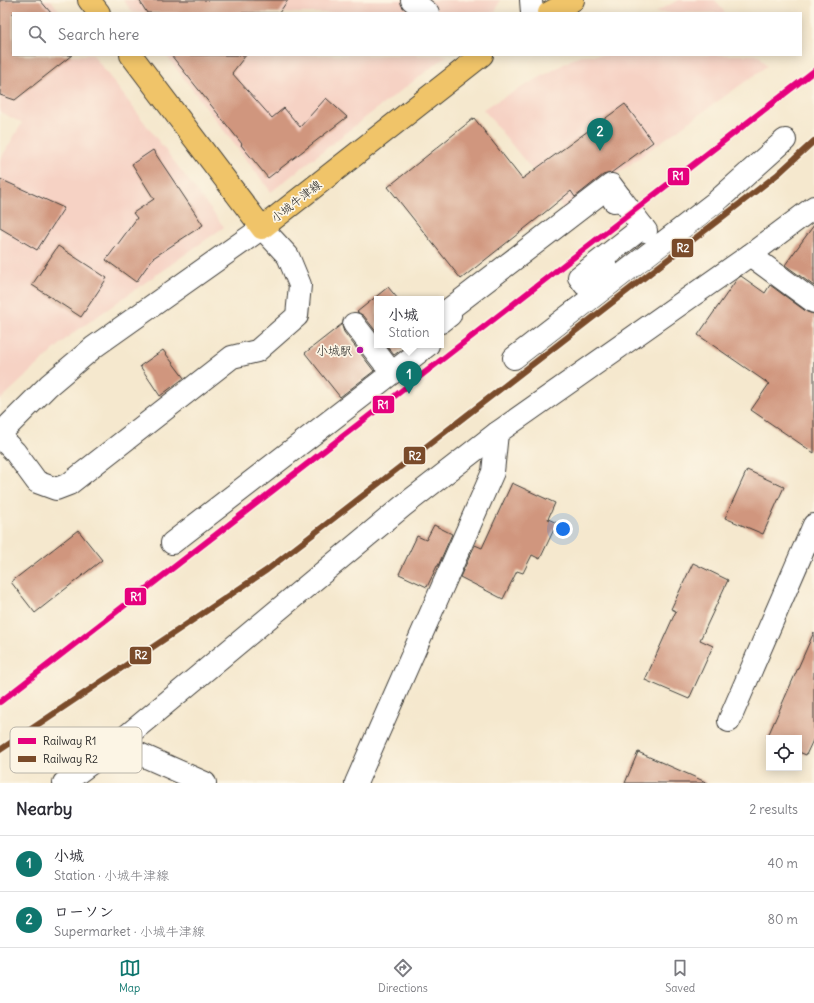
<!DOCTYPE html>
<meta charset="utf-8">
<style>
body{margin:0;font-family:Delius,"Klee One",sans-serif;background:#f2f2f3;color:#2b2b33}
.controls{position:absolute;right:12px;bottom:12px;display:grid;overflow:hidden;border-radius:0px;box-shadow:0 2px 10px #0003}
.controls button{width:36px;height:36px;display:grid;place-items:center;padding:0;border:0;border-bottom:1px solid #e1e1e2;background:#fff;color:#2b2b33;font:20px sans-serif}
.you{position:absolute;left:563px;top:529px;width:14px;height:14px;margin:-10px;border:3px solid #fff;border-radius:50%;background:#1a73e8;box-shadow:0 0 0 6px #1a73e833}
.badge{display:grid;place-items:center;width:26px;height:26px;border-radius:50%;background:#0f766e;color:#fff;font-size:13px;font-weight:700}
.pin{position:absolute;translate:-50% -33px;filter:drop-shadow(0 1px 2px #0008)}
.pin::after{content:'';position:absolute;top:21px;width:14px;height:12px;background:inherit;clip-path:polygon(0 0,100% 0,50% 100%)}
.popup{position:absolute;left:374px;top:296px;width:70px;height:52px;box-sizing:border-box;display:grid;place-content:center;border-radius:0px;background:#fff;filter:drop-shadow(0 1px 3px #0005);font-size:13px;white-space:nowrap;color:#7c7c81}
.popup b{font-size:15px;color:#2b2b33}
.popup::after{content:'';position:absolute;left:50%;top:100%;margin-left:-8px;border:8px solid transparent;border-top-color:#fff}
.list{margin:0;padding:0;list-style:none}
h2{display:flex;justify-content:space-between;align-items:center;height:52px;margin:0;padding:0 16px;font-size:17px}
h2 small{font-size:13px;font-weight:400;color:#7c7c81}
.list li{display:grid;grid-template-columns:26px 1fr auto;gap:12px;align-items:center;box-sizing:border-box;height:56px;padding:0 16px;border-top:1px solid #e1e1e2}
.list b{display:block;font-size:15px;white-space:nowrap}
.list p{margin:0;font-size:13px;white-space:nowrap;color:#7c7c81}
.list em{font-size:13px;font-style:normal;color:#7c7c81}
.icon{flex:none;width:22px;height:22px;fill:none;stroke:currentColor;stroke-width:2;stroke-linecap:round;stroke-linejoin:round}
.map{position:relative;flex:none;width:814px;height:783px;overflow:hidden}
.search{position:absolute;background:#fff;box-shadow:0 2px 10px #0003;left:12px;right:12px;top:12px;height:44px;display:flex;align-items:center;gap:10px;box-sizing:border-box;padding:0 14px;border-radius:0px;color:#7c7c81;font-size:15px}
.sheet{height:164px;background:#fff}
nav{display:flex;justify-content:space-around;align-items:center;box-sizing:border-box;height:56px;border-top:1px solid #e1e1e2;background:#fff;font-size:11px;color:#7c7c81}
nav a{display:grid;justify-items:center;gap:2px}
nav .on{color:#0f766e}
.map>svg:first-child{display:block}
.built{fill:#f6d2c4}
.building{fill:#d0967e}
.lines{fill:none;stroke-linecap:round;stroke-linejoin:round}
.minor-casing{stroke:#3d3b37;stroke-width:24}
.major-casing{stroke:#3d3b37;stroke-width:24}
.minor{stroke:#fff;stroke-width:22}
.major{stroke:#f0c469;stroke-width:22}
.rail-1-casing{stroke:#fcf5e5;stroke-width:9}
.rail-2-casing{stroke:#fcf5e5;stroke-width:9}
.rail-1{stroke:#e5007d;stroke-width:6}
.rail-2{stroke:#7a4b2a;stroke-width:6}
.poi-dot{fill:#b5179e;stroke:#fcf5e5;stroke-width:1.5}
.labels{text-anchor:middle;dominant-baseline:central;stroke-width:3.5;stroke-linejoin:round;paint-order:stroke}
.street-label{font-size:12px;fill:#1c1c1c;stroke:#fcf5e5}
.poi-label{font-size:12px;fill:#1c1c1c;stroke:#fcf5e5;text-anchor:end}
.key{fill:#fcf5e5;stroke:#b9b4a9;stroke-width:1}
.key-label{font-size:11px;fill:#1c1c1c}
.line-badge{stroke:#fcf5e5;stroke-width:1.5}
.badge-label{font-size:11px;text-anchor:middle;font-weight:bold;fill:#fff}
</style>
<div class="map">
<svg width="814" height="783" viewBox="0 0 814 783">
<rect width="100%" height="100%" fill="#fcf5e5"/>
<filter id="ink" filterUnits="userSpaceOnUse"><feTurbulence type="fractalNoise" baseFrequency=".025" numOctaves="2"/><feDisplacementMap in="SourceGraphic" scale="8" xChannelSelector="R" yChannelSelector="G"/><feConvolveMatrix kernelMatrix="1 2 1 2 8 2 1 2 1" color-interpolation-filters="sRGB"/></filter>
<filter id="wash" filterUnits="userSpaceOnUse"><feTurbulence type="fractalNoise" baseFrequency=".012" numOctaves="4" result="noise"/><feDisplacementMap in="SourceGraphic" scale="16" xChannelSelector="R" yChannelSelector="G"/><feGaussianBlur stdDeviation="0.9" result="paint"/><feColorMatrix in="noise" values="0 0 0 0 0 0 0 0 0 0 0 0 0 0 0 0 0 1.4 0 .05"/><feComposite in="paint" operator="in"/></filter>
<g filter="url(#wash)">
<rect width="100%" height="100%" fill="#f5e8ce"/>
<g class="built">
<polygon points="0,0 51,0 61,13 13,13 13,55 93,55 224,227 68,337 0,400 0,160 22,123 0,112"/>
<polygon points="123,0 500,0 495,13 133,13"/>
<polygon points="678,0 715,0 725,13 655,13"/>
<polygon points="166,55 448,55 366,117 271,192"/>
<polygon points="580,55 759,55 767,66 612,177 566,212 483,109"/>
</g>
<g id="blocks">
<g class="building">
<polygon points="0,0 40,0 51,13 13,13 13,55 72,55 15,100 0,95"/>
<polygon points="139,0 288,0 279,13 147,13"/>
<polygon points="171,55 246,55 232,73 272,118 284,108 300,127 326,98 347,117 268,178 241,145 242,144"/>
<polygon points="625,104 653,142 611,173 603,175 575,197 571,191 538,218 461,279 388,187 474,118 522,179"/>
<polygon points="153,150 203,225 153,258 136,282 106,260 137,218 133,213 154,199 132,164"/>
<polygon points="0,179 64,208 37,250 0,228"/>
<polygon points="814,225 814,286 785,265"/>
<polygon points="58,246 107,278 81,317 32,285"/>
<polygon points="741,276 765,293 770,285 807,312 814,314 814,453 751,410 769,384 698,335 737,279"/>
<polygon points="388,287 398,299 377,299 377,333 364,316 359,313 357,312"/>
<polygon points="342,324 342,326 344,332 374,371 340,397 305,353"/>
<polygon points="386,345 408,345 394,355"/>
<polygon points="163,350 184,378 160,396 140,366"/>
<polygon points="747,470 784,487 763,534 725,518"/>
<polygon points="512,483 555,503 548,519 557,523 540,559 532,555 523,573 517,571 503,599 460,577 475,545 482,548"/>
<polygon points="434,525 452,534 438,566 437,566 427,587 399,574 417,536 426,540"/>
<polygon points="78,530 102,560 35,613 11,582"/>
<polygon points="693,563 728,580 700,640 713,646 689,699 645,680 676,611 671,609"/>
<polygon points="814,632 814,738 806,755 799,752 799,738 769,739 767,738"/>
<polygon points="638,752 708,783 625,783"/>
</g>
</g>
</g>
<g filter="url(#ink)">
<use href="#blocks" fill-opacity="0" stroke="#3d3b37" stroke-width="1"/>
<g class="lines">
<defs>
<g id="minor">
<polyline points="412,0 428,13"/>
<polyline points="531,0 532,13"/>
<polyline points="614,201 620,197 646,231"/>
<polyline points="750,255 814,302"/>
<polyline points="607,269 585,285 579,277 643,227"/>
<polyline points="441,322 450,315 447,311 611,185 620,197"/>
<polyline points="354,324 392,373 428,345"/>
<polyline points="514,358 717,201 785,140"/>
<polyline points="0,434 49,385 94,347 262,228 288,256 300,285 297,316 257,351 232,357 69,484 56,489 37,482 15,452 0,437"/>
<polyline points="172,543 392,373"/>
<polyline points="729,721 814,525"/>
<polyline points="117,744 205,783"/>
<polyline points="64,783 117,744 403,506 497,433 750,255 814,207"/>
<polyline points="356,783 493,472 497,433"/>
</g>
<g id="major">
<polyline points="89,0 99,13"/>
<polyline points="549,13 573,0"/>
<polyline points="131,55 262,228 482,55"/>
</g>
</defs>
<use href="#minor" class="minor-casing"/>
<use href="#major" class="major-casing"/>
<use href="#minor" class="minor"/>
<use href="#major" class="major"/>
<defs>
<polyline id="rail-1" points="0,702 814,71"/>
<polyline id="rail-2" points="0,750 267,570 778,174 814,141"/>
</defs>
<use href="#rail-1" class="rail-1-casing"/>
<use href="#rail-2" class="rail-2-casing"/>
<use href="#rail-1" class="rail-1"/>
<use href="#rail-2" class="rail-2"/>
</g>
</g>
<circle class="poi-dot" cx="360" cy="350" r="4"/>
<g class="labels">
<g class="street-label">
<text transform="translate(296 201) rotate(-38)">小城牛津線</text>
</g>
<g class="poi-label">
<text x="352" y="350">小城駅</text>
</g>
</g>
<rect x="10" y="727" width="132" height="46" rx="6" class="key"/>
<rect x="18" y="738" width="18" height="6" fill="#e5007d"/>
<rect x="18" y="756" width="18" height="6" fill="#7a4b2a"/>
<g class="key-label">
<text x="43" y="745">Railway R1</text>
<text x="43" y="763">Railway R2</text>
</g>
<g class="line-badge">
<rect x="667" y="167" width="23" height="19" rx="4" fill="#e5007d"/>
<rect x="671" y="238" width="23" height="20" rx="4" fill="#7a4b2a"/>
<rect x="372" y="395" width="23" height="19" rx="4" fill="#e5007d"/>
<rect x="403" y="446" width="23" height="19" rx="4" fill="#7a4b2a"/>
<rect x="124" y="587" width="23" height="19" rx="4" fill="#e5007d"/>
<rect x="129" y="646" width="23" height="19" rx="4" fill="#7a4b2a"/>
</g>
<g class="badge-label">
<text x="678" y="180">R1</text>
<text x="683" y="252">R2</text>
<text x="383" y="409">R1</text>
<text x="415" y="460">R2</text>
<text x="136" y="601">R1</text>
<text x="141" y="659">R2</text>
</g>
</svg>
<div class="controls">
<button><svg class="icon" aria-label="locate" viewBox="0 0 24 24"><circle cx="12" cy="12" r="6"/><path d="M12 2v4M12 18v4M2 12h4M18 12h4"/></svg></button>
</div>
<div class="you"></div>
<div class="pin badge" style="left:409px;top:394px">1</div>
<div class="popup"><b>小城</b>Station</div>
<div class="pin badge" style="left:600px;top:151px">2</div>
<div class="search"><svg class="icon" aria-label="search" viewBox="0 0 24 24"><circle cx="10" cy="10" r="6"/><path d="M15 15l6 6"/></svg>Search here</div>
</div>
<section class="sheet">
<h2>Nearby<small>2 results</small></h2>
<ul class="list">
<li><span class="badge">1</span><div><b>小城</b><p>Station · 小城牛津線</p></div><em>40 m</em></li>
<li><span class="badge">2</span><div><b>ローソン</b><p>Supermarket · 小城牛津線</p></div><em>80 m</em></li>
</ul>
</section>
<nav>
<a class="on"><svg class="icon" aria-label="map" viewBox="0 0 24 24"><path d="M3 6l6-2 6 2 6-2v14l-6 2-6-2-6 2zM9 4v14M15 6v14"/></svg>Map</a>
<a><svg class="icon" aria-label="directions" viewBox="0 0 24 24"><path d="M12 3l9 9-9 9-9-9zM9 14v-3h6M13 9l2 2-2 2"/></svg>Directions</a>
<a><svg class="icon" aria-label="saved" viewBox="0 0 24 24"><path d="M7 4h10v16l-5-4-5 4z"/></svg>Saved</a>
</nav>
